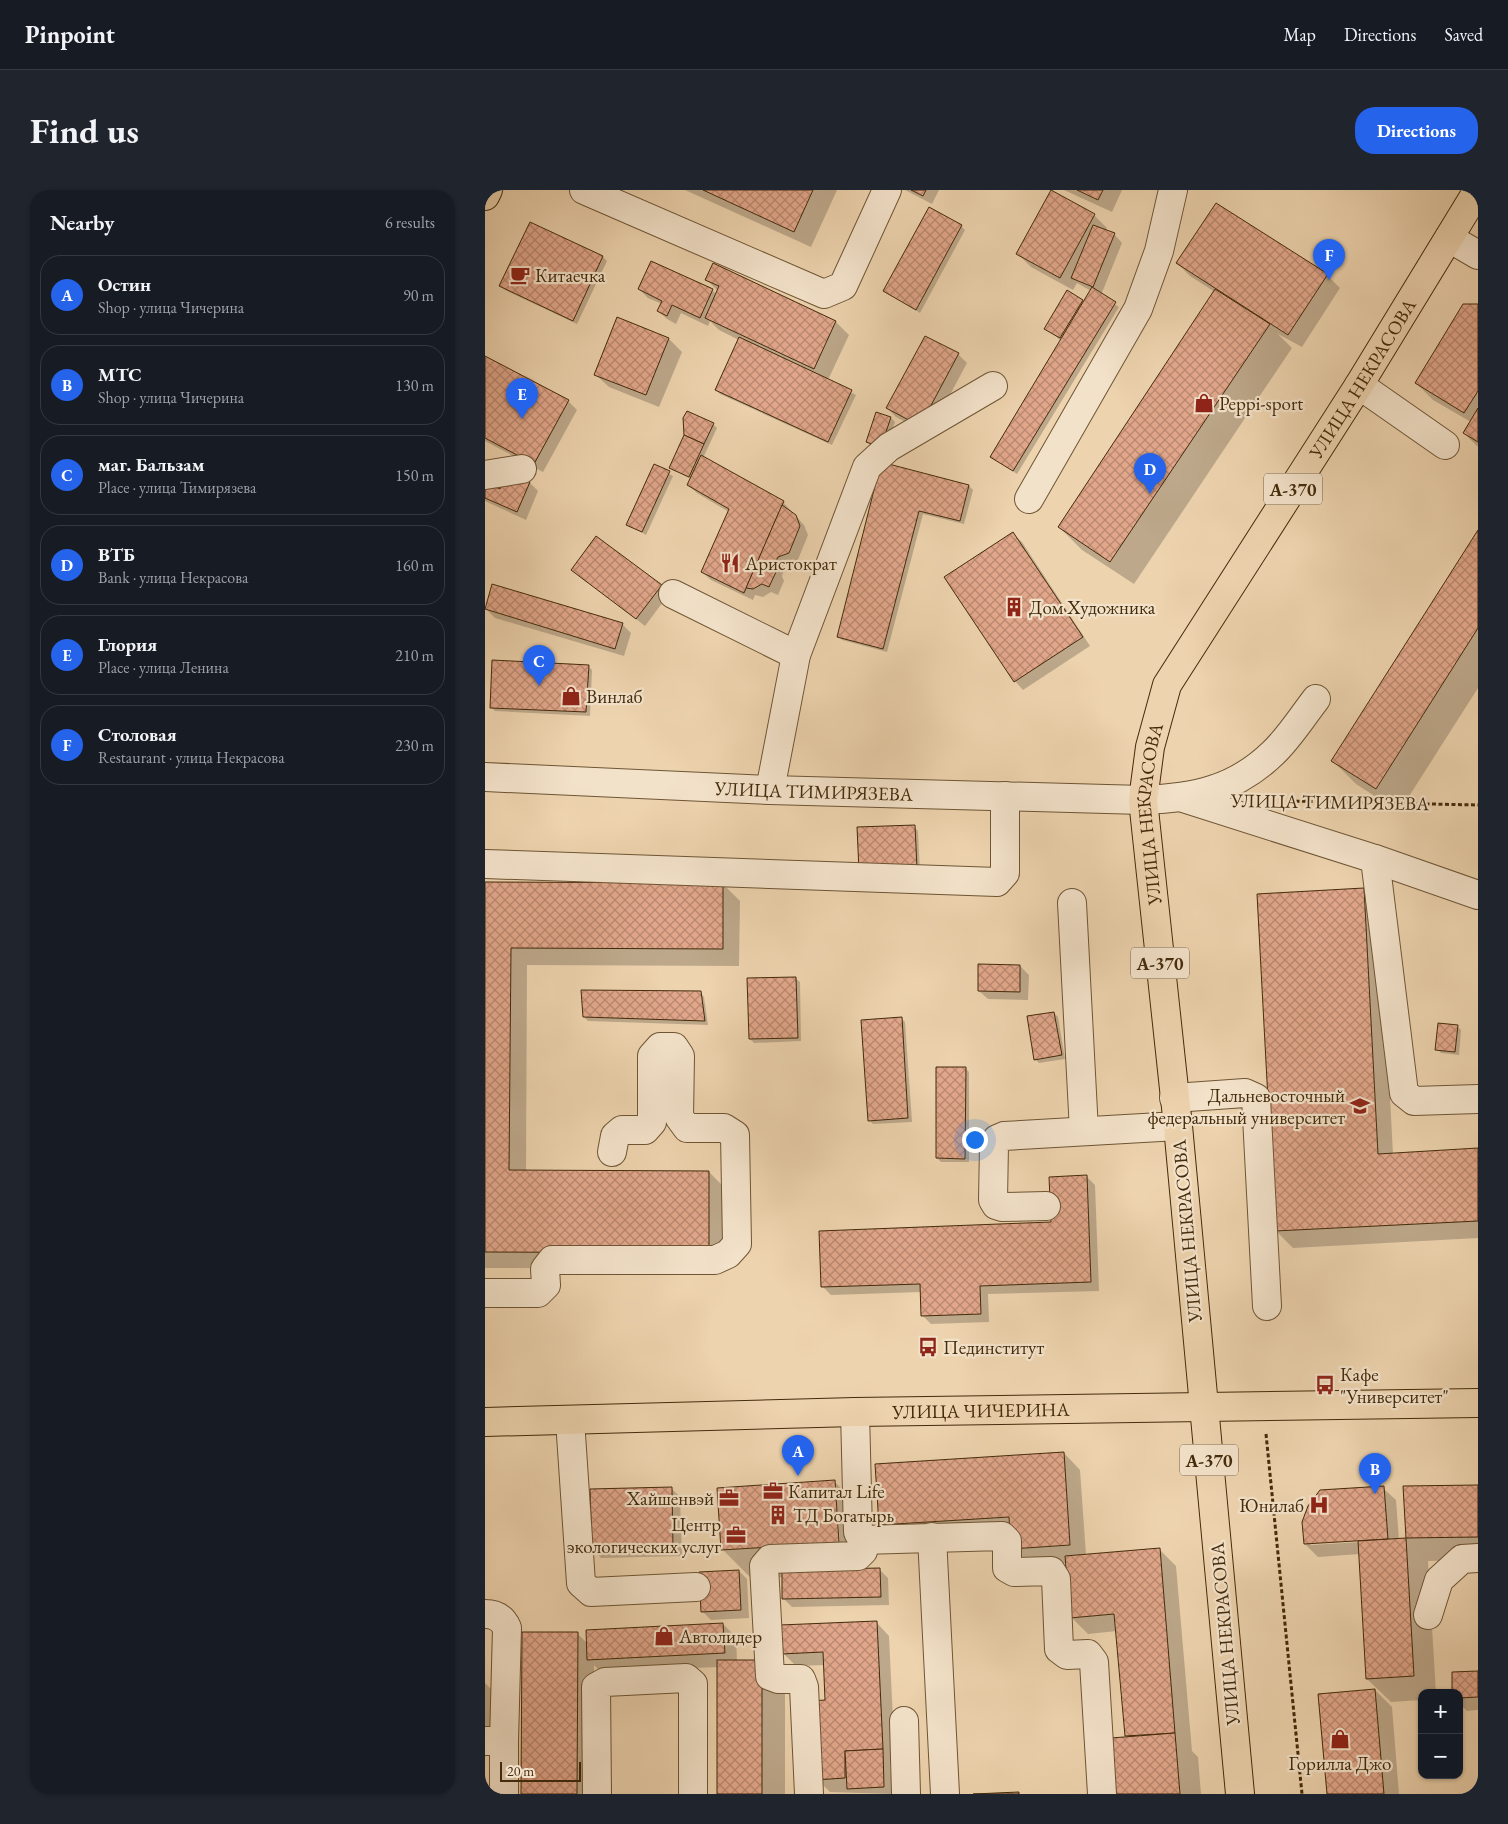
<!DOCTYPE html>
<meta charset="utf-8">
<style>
body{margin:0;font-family:"EB Garamond",serif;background:#20242c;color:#f1f3f6}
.controls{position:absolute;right:15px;bottom:15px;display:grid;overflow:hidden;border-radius:10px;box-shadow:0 1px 4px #0004}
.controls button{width:45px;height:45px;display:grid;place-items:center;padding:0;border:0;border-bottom:1px solid #363941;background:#171b24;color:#f1f3f6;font:25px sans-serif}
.scale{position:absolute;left:15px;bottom:12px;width:81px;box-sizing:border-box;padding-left:5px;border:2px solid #432b0b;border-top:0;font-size:14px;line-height:18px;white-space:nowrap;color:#432b0b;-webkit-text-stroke:4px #f3e2ca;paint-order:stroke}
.you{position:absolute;left:489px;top:949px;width:18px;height:18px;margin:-12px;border:4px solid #fff;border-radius:50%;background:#1a73e8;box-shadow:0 0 0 8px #1a73e833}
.badge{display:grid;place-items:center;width:32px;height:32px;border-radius:50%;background:#2563eb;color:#fff;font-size:16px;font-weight:700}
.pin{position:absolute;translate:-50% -41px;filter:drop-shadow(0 1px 2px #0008)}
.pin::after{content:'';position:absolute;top:26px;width:18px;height:15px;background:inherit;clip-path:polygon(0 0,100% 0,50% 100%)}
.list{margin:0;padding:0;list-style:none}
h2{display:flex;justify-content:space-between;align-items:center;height:65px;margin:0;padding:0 20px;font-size:21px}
h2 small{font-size:16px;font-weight:400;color:#9ea1a6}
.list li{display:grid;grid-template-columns:32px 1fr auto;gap:15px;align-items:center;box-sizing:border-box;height:80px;margin:0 10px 10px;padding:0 10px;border:1px solid #363941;border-radius:20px}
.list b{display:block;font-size:19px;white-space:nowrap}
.list p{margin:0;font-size:16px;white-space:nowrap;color:#9ea1a6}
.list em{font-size:16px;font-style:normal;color:#9ea1a6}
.map{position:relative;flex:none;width:993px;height:1604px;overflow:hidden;border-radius:20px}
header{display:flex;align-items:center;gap:30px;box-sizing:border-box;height:70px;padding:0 25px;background:#171b24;border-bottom:1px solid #363941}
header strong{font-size:24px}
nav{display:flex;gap:28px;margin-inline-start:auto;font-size:18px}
.intro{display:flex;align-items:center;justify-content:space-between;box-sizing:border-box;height:120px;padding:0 30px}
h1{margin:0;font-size:35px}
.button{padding:12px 22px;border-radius:20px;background:#2563eb;color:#fff;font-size:18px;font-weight:700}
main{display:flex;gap:30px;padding:0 30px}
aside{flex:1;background:#171b24;border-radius:20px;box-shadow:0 1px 4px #0004}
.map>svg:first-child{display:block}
.shadow{fill:#0003;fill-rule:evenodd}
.building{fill:url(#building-cross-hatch);stroke:#432b0b}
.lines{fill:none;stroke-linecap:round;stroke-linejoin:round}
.minor-casing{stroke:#6e5534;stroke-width:30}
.major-casing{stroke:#432b0b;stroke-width:30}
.path{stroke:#432b0b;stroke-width:3;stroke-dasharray:4 2.5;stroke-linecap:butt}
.minor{stroke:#f3e2ca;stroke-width:28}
.major{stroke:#edd3ae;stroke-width:28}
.labels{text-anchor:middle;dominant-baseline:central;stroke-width:4.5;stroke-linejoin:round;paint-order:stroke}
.shield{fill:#f3e2ca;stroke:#786244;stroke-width:1}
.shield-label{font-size:18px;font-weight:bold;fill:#432b0b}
.poi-label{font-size:19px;fill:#432b0b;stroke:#f3e2ca;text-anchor:start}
.street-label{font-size:19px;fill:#432b0b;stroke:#f3e2ca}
</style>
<header>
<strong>Pinpoint</strong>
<nav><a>Map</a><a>Directions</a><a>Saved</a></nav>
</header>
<div class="intro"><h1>Find us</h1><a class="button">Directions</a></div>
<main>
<aside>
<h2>Nearby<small>6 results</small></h2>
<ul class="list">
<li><span class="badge">A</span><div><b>Остин</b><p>Shop · улица Чичерина</p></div><em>90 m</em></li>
<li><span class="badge">B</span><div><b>МТС</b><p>Shop · улица Чичерина</p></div><em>130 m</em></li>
<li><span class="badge">C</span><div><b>маг. Бальзам</b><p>Place · улица Тимирязева</p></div><em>150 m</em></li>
<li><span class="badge">D</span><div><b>ВТБ</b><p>Bank · улица Некрасова</p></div><em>160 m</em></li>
<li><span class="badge">E</span><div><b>Глория</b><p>Place · улица Ленина</p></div><em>210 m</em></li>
<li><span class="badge">F</span><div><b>Столовая</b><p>Restaurant · улица Некрасова</p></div><em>230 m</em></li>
</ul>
</aside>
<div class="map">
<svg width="993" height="1604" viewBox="0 0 993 1604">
<defs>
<pattern id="building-cross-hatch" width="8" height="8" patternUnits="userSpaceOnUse" patternTransform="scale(1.25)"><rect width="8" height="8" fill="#e2a78b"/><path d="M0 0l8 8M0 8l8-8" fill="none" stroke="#b98870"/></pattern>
</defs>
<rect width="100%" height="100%" fill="#edd3ae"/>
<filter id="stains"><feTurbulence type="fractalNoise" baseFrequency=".004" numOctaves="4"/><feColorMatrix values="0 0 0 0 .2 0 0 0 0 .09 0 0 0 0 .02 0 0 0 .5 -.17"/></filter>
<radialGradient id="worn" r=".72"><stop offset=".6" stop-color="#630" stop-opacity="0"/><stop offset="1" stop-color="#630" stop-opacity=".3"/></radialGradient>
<g class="shadow">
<polygon points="200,0 352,0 326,57"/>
<polygon points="420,0 454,0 447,14"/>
<polygon points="579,0 637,0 627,22"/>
<polygon points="609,25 622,38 620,41 629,44 637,53 616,105 634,117 532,284 506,266 576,151 561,138 597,111 599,113 606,101 592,93 588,100 546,77 533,64"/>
<polygon points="476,36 480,40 435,123 399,101"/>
<polygon points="118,67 122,71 92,134 20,100 16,96"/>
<polygon points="167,72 227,100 232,105 233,101 221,89 228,75 351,132 364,145 343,190 371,205 347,255 235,204 231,200 254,150 234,140 225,131 223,136 196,123 191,134 182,129 173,121 177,114 163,108 154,99"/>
<polygon points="692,73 842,85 855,98 817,157 793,144 807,158 649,394 597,360 574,337 730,102 705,86"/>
<polygon points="978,115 993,115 993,257 979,243 986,232 948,210 931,193"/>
<polygon points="133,129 184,149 197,162 174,217 124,197 111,185"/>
<polygon points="473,164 482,173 444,244 411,227 402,218"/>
<polygon points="0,167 83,211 92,220 58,282 0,251"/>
<polygon points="406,228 410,232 400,260 386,256 382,252"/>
<polygon points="228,234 232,238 218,268 298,312 319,335 323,345 312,372 301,375 297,386 299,391 293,405 286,402 278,407 270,405 268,410 226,390 217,382 244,322 212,303 203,295 206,289 185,278"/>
<polygon points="397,274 484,296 488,300 479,334 438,324 402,462 357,450 353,446"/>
<polygon points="170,276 188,286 161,345 142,334"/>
<polygon points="45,293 53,301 41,330 0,311 0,294 15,300"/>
<polygon points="993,342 993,498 914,622 871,594 848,571"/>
<polygon points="528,344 537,352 605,456 538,500 530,491"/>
<polygon points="88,380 176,396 184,404 160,436"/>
<polygon points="1,419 137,434 146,443 139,466 10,428"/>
<polygon points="103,476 107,480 105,526 10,521 6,517"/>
<polygon points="429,637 433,641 435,682 380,685"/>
<polygon points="0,693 238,694 255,711 254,776 42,775 41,982 224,982 241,999 240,1079 0,1078"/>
<polygon points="878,700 895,717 908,964 993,960 993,1048 808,1058 791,1041"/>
<polygon points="535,776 544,785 543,810 503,809 494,801"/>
<polygon points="310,788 315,792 316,851 269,853 265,849"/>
<polygon points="215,803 219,807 223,835 103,831 99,827"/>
<polygon points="569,823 573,827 580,869 554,873 550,869"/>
<polygon points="416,828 420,832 427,932 388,934 384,930"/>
<polygon points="972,836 976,840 974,865 956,863 952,859"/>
<polygon points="480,878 484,882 484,972 456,972 452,968"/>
<polygon points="601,986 610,995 614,1101 503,1104 504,1132 446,1134 437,1125 437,1102 346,1105 337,1096 567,1034"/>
<polygon points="579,1263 595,1280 601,1365 674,1359 691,1376 707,1561 713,1567 716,1604 632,1604 643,1548 632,1441 603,1444 586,1427 582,1373 544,1376 527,1359 412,1351 395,1334"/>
<path d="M 349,1291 L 379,1321 L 382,1379 L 394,1379 L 403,1388 L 404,1415 L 307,1417 L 299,1409 L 298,1387 L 267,1389 L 238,1360 ZM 350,1321 L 353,1321 L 355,1359 L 353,1359 Z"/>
<path d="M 993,1297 L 993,1370 L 943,1371 L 951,1503 L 937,1503 L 937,1510 L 906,1512 L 882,1489 L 875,1364 L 833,1367 L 820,1354 L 898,1298 L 911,1310 L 914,1350 L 922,1349 L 919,1298 ZM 875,1350 L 875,1352 L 826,1355 L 825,1353 Z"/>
<polygon points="186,1298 195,1307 197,1366 116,1368 108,1359"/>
<polygon points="254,1381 262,1389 264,1428 226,1430 217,1421"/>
<polygon points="392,1433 404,1446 410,1572 405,1572 407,1604 345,1602 332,1589 342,1511 340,1475 311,1476 298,1463"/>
<polygon points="238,1434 251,1447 252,1471 300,1495 300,1604 233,1604 233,1477 116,1482 109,1475 108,1604 37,1604 92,1443 103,1454"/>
<polygon points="993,1482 993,1520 982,1521 974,1513 974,1503 968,1483"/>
<polygon points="0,1493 11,1504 11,1544 0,1544"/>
<polygon points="890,1500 907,1517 914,1604 843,1604"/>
</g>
<g class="building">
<polygon points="218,0 328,0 309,42"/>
<polygon points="426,0 441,0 438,6"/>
<polygon points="566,0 610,24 575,88 531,64"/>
<polygon points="592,0 618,0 613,10"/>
<polygon points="731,13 843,84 803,145 691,73"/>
<polygon points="444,17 477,35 431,120 398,101"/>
<polygon points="45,32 118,66 88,131 14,96"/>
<polygon points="608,35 630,43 608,97 586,88"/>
<polygon points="166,71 228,99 215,128 187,115 182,126 172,121 177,111 153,99"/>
<polygon points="228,73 351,131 329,179 220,128 234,96 220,90"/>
<polygon points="607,97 631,112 528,281 505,267"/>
<polygon points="730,99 785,134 625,372 573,337"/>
<polygon points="582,100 598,110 575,148 559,139"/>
<polygon points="978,114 993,114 993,201 979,223 930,193"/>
<polygon points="132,127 184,148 161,205 109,185"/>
<polygon points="440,146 474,163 435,236 401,218"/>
<polygon points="254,147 367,200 343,252 230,200"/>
<polygon points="0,166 84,210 49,274 0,248"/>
<polygon points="993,218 993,252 978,243"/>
<polygon points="202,221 229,233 219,254 199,245 198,228"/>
<polygon points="391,222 406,227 396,257 381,252"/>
<polygon points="199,245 219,254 204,287 184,278"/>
<polygon points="216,265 299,311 259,403 216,382 244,319 202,295"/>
<polygon points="396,272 484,295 475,331 434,321 398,459 352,447"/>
<polygon points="169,274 185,281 157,342 141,335"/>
<polygon points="22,282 45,292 32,322 0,308 0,292 15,299"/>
<polygon points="297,315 311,325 315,336 304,363 293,367 289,376 291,382 284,397 277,394 268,399 261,398"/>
<polygon points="993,340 993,438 891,599 846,571"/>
<polygon points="528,342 598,447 529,492 459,387"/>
<polygon points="111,346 177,395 151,429 86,380"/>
<polygon points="7,394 138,433 130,459 0,419"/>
<polygon points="7,470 104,475 101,522 5,518"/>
<polygon points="430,635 432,679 374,681 372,637"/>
<polygon points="0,692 238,693 238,759 26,758 24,980 224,981 224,1063 0,1062"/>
<polygon points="879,698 893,964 993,958 993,1031 790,1041 772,704"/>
<polygon points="493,774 535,775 535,802 493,801"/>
<polygon points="311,787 313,848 264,849 262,788"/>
<polygon points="96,800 216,801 220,831 98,827"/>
<polygon points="569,822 577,865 549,870 542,826"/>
<polygon points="417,827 423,928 383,931 376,830"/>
<polygon points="953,833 973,835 970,862 950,860"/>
<polygon points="451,877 481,877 480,969 451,968"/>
<polygon points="602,985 606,1092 495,1096 496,1124 436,1126 435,1094 336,1097 334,1041 566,1032 564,987"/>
<polygon points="579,1262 585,1355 526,1359 524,1327 394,1335 390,1274"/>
<polygon points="350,1290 354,1353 236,1360 232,1298"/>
<polygon points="993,1295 993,1347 921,1348 918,1296"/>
<polygon points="899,1296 903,1349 819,1354 817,1332 823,1316 835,1300"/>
<polygon points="187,1297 188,1358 107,1360 105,1299"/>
<polygon points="921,1348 929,1486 881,1489 873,1351"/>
<polygon points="675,1358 690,1543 640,1546 629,1424 585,1428 580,1366"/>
<polygon points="395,1378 396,1407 297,1409 297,1380"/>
<polygon points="254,1380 256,1420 216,1422 214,1382"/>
<polygon points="392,1431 398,1559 360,1561 360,1588 330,1590 326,1511 340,1510 338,1462 296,1464 295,1435"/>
<polygon points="238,1433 240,1463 102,1470 101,1440"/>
<polygon points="37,1442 93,1442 92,1604 36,1604"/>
<rect x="232" y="1470" width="45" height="134"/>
<polygon points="993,1481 993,1507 974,1508 974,1503 967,1503 967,1482"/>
<polygon points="890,1499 899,1604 842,1604 833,1504"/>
<polygon points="690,1543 695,1604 630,1604 626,1548"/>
<polygon points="398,1559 399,1597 362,1599 360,1561"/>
<polygon points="534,1602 534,1604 488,1604"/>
</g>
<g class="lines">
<defs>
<g id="minor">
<polyline points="99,0 339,104 358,96 402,0"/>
<polyline points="964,48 993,65"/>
<polyline points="874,195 960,255"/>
<polyline points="0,285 37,279"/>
<polyline points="544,309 653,119 674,61 688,0"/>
<polyline points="188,404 311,465"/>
<path id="s1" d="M 0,587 L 285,600 L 658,610 C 709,608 750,600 788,563 C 804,548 817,527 831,509"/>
<polyline points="285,600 311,465 382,277 404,257 508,196"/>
<polyline points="698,608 890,669 993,705"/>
<polyline points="890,669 919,903 929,911 993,909"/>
<polyline points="0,674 512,692 520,683 520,606"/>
<polyline points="587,713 599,941"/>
<polyline points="689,908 760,903 771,908 782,1116"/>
<polyline points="561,1016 517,1017 511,1015 508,1010 509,955 512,949 519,946 693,936"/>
<polyline points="0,1103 53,1103 61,1095 60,1079 67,1070 230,1070 243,1064 252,1054 250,945 239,938 202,938 194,927 195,866 189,857 175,857 167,866 167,932 160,940 137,940 130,946 127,962"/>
<polyline points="370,1222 373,1342 377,1350 517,1346 522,1351 522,1378 529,1382 566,1381 571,1389 574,1459 582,1465 603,1464 609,1472 617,1604"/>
<polyline points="85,1230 96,1393 106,1402 211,1397"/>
<polyline points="447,1347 460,1604"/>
<path d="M 0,1424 C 11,1424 18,1429 22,1438 L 19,1551"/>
<polyline points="943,1425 954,1390 977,1369 993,1368"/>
<polyline points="419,1531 421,1604"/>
<polyline points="0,1551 19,1551 19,1604"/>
<polyline points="112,1604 111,1497 120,1492 201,1488 208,1494 208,1604"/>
<polyline points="324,1604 319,1497 316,1489 293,1489 285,1486 279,1376 285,1369 373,1366 378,1361 377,1350"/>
</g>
<g id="major">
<polyline points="0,6 3,0"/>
<path id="s2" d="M 0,1232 L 370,1222 L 993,1213"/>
<path id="s3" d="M 755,1604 L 693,936 L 658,610 L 665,557 L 682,495 L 874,195 L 993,0"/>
</g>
</defs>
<use href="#minor" class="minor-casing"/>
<use href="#major" class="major-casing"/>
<g class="path">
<polyline points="804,611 993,615"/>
<polyline points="781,1244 817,1604"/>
</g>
<use href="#minor" class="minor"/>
<use href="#major" class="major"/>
</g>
<defs>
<symbol id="cafe-bare" viewBox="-9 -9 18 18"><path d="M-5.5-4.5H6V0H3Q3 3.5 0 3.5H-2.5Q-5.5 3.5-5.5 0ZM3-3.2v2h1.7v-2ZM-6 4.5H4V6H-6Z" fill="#8f2418" stroke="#f3e2ca" stroke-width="2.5" paint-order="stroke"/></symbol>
<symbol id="shop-bare" viewBox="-9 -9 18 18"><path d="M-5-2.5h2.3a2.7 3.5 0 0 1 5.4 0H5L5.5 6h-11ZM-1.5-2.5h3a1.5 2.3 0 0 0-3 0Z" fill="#8f2418" stroke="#f3e2ca" stroke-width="2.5" paint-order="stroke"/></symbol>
<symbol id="restaurant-bare" viewBox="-9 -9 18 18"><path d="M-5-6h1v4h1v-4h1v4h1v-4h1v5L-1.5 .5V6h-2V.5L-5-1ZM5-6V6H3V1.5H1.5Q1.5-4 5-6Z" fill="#8f2418" stroke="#f3e2ca" stroke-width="2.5" paint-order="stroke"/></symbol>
<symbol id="building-bare" viewBox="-9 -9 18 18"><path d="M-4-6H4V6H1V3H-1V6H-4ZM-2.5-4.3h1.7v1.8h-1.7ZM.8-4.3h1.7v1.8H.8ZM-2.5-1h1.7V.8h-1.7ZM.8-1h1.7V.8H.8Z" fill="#8f2418" stroke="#f3e2ca" stroke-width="2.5" paint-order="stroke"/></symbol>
<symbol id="university-bare" viewBox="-9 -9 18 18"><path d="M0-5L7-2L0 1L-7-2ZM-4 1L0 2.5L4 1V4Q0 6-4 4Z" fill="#8f2418" stroke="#f3e2ca" stroke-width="2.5" paint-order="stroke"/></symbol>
<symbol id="bus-bare" viewBox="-9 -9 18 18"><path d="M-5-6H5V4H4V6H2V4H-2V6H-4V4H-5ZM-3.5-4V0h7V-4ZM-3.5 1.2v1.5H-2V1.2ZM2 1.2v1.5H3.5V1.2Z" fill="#8f2418" stroke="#f3e2ca" stroke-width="2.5" paint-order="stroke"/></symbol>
<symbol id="office-bare" viewBox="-9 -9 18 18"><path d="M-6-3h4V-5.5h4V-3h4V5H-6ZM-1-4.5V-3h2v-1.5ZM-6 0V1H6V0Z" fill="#8f2418" stroke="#f3e2ca" stroke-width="2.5" paint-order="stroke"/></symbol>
<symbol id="hospital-bare" viewBox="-9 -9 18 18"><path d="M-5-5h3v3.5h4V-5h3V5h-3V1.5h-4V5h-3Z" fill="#8f2418" stroke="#f3e2ca" stroke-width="2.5" paint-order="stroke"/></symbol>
</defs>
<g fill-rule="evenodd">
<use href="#cafe-bare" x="21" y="71" width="28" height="28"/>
<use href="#shop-bare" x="705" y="199" width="28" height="28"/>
<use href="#restaurant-bare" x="231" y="359" width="28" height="28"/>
<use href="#building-bare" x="515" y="403" width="28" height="28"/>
<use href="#shop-bare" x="72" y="492" width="28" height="28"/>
<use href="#university-bare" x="861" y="902" width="28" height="28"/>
<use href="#bus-bare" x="429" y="1143" width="28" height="28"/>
<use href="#bus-bare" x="826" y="1181" width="28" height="28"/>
<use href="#office-bare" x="274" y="1287" width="28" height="28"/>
<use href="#office-bare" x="230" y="1294" width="28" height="28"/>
<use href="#hospital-bare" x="820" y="1301" width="28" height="28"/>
<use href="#building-bare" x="279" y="1311" width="28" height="28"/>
<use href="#office-bare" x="237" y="1331" width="28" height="28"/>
<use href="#shop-bare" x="165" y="1432" width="28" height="28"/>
<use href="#shop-bare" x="841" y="1535" width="28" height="28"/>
</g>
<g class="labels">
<g class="shield">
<rect x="779" y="283.5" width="58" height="31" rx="4"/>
<rect x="646" y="757.5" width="58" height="31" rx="4"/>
<rect x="695" y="1254.5" width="58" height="31" rx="4"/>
</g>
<g class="shield-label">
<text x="808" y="299">А-370</text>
<text x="675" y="773">А-370</text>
<text x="724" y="1270">А-370</text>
</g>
<g class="poi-label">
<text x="50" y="85">Китаечка</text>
<text x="734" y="213">Peppi-sport</text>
<text x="260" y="373">Аристократ</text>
<text x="544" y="417">Дом Художника</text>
<text x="101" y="506">Винлаб</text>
<text x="860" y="905" text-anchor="end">Дальневосточный<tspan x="860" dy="22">федеральный университет</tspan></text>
<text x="458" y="1157">Пединститут</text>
<text x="855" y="1184">Кафе<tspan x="855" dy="22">"Университет"</tspan></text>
<text x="303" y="1301">Капитал Life</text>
<text x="229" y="1308" text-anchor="end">Хайшенвэй</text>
<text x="819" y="1315" text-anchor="end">Юнилаб</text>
<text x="308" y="1325">ТД Богатырь</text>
<text x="236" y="1334" text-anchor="end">Центр<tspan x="236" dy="22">экологических услуг</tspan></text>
<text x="194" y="1446">Автолидер</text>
<text x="855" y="1573" text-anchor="middle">Горилла Джо</text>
</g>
<g class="street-label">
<text stroke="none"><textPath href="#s3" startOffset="1480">УЛИЦА НЕКРАСОВА</textPath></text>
<text stroke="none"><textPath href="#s1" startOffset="329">УЛИЦА ТИМИРЯЗЕВА</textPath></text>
<text transform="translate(845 612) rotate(1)">УЛИЦА ТИМИРЯЗЕВА</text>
<text stroke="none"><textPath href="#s3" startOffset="985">УЛИЦА НЕКРАСОВА</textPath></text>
<text transform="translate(702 1041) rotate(-95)">УЛИЦА НЕКРАСОВА</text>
<text stroke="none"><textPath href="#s2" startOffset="496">УЛИЦА ЧИЧЕРИНА</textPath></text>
<text transform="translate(740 1444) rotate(-95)">УЛИЦА НЕКРАСОВА</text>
</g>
</g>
<rect width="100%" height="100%" filter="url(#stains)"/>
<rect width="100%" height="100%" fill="url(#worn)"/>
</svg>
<div class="controls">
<button>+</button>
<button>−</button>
</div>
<div class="scale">20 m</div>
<div class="you"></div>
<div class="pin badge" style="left:313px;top:1286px">A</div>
<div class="pin badge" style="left:890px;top:1304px">B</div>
<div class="pin badge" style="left:54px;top:496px">C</div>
<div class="pin badge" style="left:665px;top:304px">D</div>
<div class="pin badge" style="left:37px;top:229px">E</div>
<div class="pin badge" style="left:844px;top:90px">F</div>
</div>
</main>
